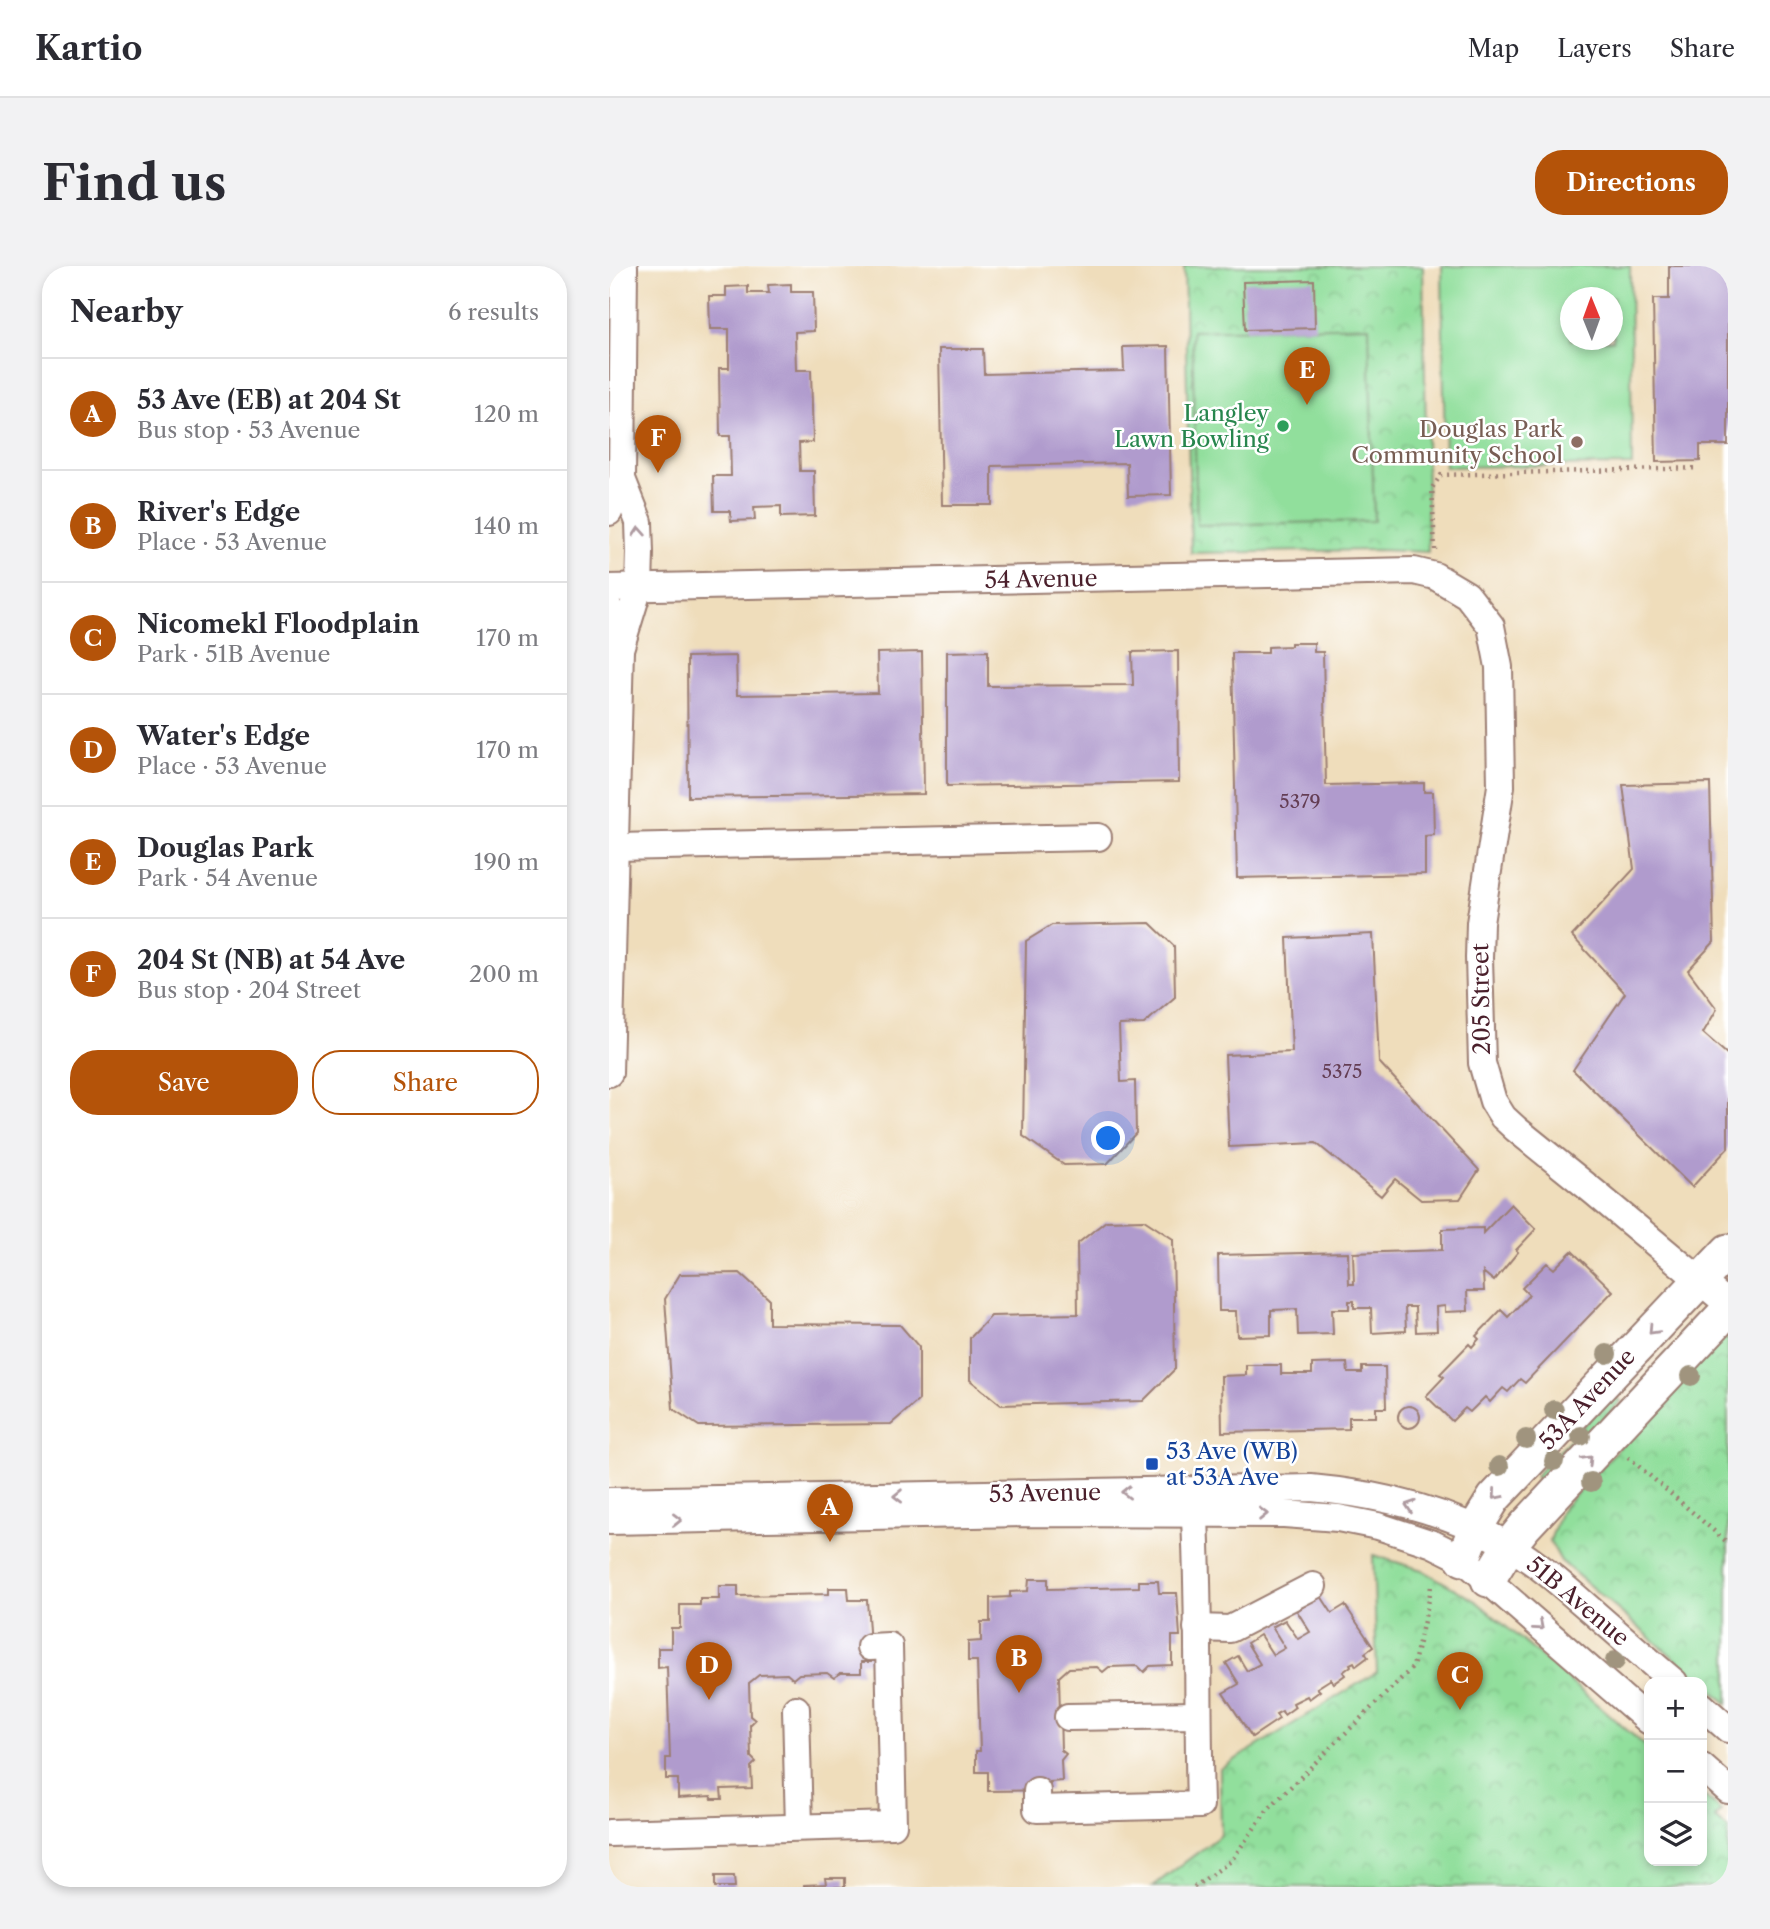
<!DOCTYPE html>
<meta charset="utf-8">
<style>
body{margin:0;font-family:"Libre Caslon Text",serif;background:#f2f2f3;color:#2b2b33}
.controls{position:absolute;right:21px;bottom:21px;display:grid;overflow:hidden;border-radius:14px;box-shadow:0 4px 10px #0003}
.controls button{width:63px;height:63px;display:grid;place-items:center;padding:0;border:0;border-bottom:2px solid #e1e1e2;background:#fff;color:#2b2b33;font:35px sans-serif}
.compass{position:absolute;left:951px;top:21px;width:63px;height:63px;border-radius:50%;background:#fff;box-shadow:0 4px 10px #0003;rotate:359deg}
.you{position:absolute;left:500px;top:873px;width:24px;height:24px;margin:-18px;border:5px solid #fff;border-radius:50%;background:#1a73e8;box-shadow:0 0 0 10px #1a73e833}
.badge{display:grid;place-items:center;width:46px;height:46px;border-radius:50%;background:#b45309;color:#fff;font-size:23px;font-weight:700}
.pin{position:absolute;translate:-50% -58px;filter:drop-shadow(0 2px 4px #0008)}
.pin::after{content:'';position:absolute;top:37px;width:24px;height:21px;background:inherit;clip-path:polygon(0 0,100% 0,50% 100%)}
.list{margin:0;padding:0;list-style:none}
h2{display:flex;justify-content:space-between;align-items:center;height:91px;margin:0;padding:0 28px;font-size:30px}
h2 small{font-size:23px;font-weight:400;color:#7c7c81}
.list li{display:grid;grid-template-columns:46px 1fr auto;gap:21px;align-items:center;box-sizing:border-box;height:112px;padding:0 28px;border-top:2px solid #e1e1e2}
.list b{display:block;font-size:26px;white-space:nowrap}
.list p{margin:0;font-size:23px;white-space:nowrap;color:#7c7c81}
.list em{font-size:23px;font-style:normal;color:#7c7c81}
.actions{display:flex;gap:14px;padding:21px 28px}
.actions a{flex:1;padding:16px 0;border:2px solid #b45309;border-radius:28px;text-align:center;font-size:24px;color:#b45309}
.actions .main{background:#b45309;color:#fff}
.icon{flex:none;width:38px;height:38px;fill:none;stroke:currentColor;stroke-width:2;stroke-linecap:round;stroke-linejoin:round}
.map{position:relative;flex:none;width:1119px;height:1621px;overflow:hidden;border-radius:28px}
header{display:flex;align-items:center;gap:42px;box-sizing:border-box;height:98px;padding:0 35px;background:#fff;border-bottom:2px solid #e1e1e2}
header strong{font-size:33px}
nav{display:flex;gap:38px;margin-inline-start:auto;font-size:24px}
.intro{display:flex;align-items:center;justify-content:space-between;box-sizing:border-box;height:168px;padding:0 42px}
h1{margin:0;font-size:49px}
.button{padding:18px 32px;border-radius:28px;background:#b45309;color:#fff;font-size:24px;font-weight:700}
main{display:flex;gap:42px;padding:0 42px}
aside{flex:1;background:#fff;border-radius:28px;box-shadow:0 4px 10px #0003}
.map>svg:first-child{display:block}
.grass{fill:url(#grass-tufts);stroke:#6e7f64;stroke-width:2}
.park{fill:url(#park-crowns);stroke:#6e7f64;stroke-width:2}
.pitch{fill:#91df9c;stroke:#6e7f64;stroke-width:2;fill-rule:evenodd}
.building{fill:#b09bcd}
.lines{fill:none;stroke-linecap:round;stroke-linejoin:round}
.minor-casing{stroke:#9c7e73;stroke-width:30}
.major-casing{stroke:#9c7e73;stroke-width:37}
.path{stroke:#9c7e73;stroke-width:4.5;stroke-dasharray:2 5;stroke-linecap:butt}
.minor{stroke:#fff;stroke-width:26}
.major{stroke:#fff;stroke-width:33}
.tree{fill:#a0947e}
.oneway{stroke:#ae9aa0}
.leisure-dot{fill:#2e9e5b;stroke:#fff;stroke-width:2.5}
.education-dot{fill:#8d6e63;stroke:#fff;stroke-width:2.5}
.transit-dot{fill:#1a4fb4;stroke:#fff;stroke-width:2.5}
.labels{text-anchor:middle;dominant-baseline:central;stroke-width:5;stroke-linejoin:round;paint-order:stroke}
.number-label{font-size:19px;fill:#643e54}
.leisure-label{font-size:23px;fill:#27864d;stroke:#fff;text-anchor:end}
.education-label{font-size:23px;fill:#785e54;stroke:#fff;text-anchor:end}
.street-label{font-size:23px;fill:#4a1f2b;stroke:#fff}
.transit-label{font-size:23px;fill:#164399;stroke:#fff;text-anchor:start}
</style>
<header>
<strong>Kartio</strong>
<nav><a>Map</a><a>Layers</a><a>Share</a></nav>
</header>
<div class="intro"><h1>Find us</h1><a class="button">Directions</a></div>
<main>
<aside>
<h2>Nearby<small>6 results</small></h2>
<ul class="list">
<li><span class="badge">A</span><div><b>53 Ave (EB) at 204 St</b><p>Bus stop · 53 Avenue</p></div><em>120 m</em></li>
<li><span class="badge">B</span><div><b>River's Edge</b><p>Place · 53 Avenue</p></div><em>140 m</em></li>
<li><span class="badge">C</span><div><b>Nicomekl Floodplain</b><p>Park · 51B Avenue</p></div><em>170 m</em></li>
<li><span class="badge">D</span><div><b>Water's Edge</b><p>Place · 53 Avenue</p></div><em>170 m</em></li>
<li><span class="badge">E</span><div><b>Douglas Park</b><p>Park · 54 Avenue</p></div><em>190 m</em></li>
<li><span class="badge">F</span><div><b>204 St (NB) at 54 Ave</b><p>Bus stop · 204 Street</p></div><em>200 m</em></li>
</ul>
<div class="actions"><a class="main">Save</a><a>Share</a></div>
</aside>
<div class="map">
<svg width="1119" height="1621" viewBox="0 0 1119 1621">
<defs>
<pattern id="grass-tufts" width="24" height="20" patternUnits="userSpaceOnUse" patternTransform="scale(1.75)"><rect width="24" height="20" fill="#91df9c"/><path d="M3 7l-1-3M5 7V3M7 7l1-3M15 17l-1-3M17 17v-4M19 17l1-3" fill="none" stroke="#7fbf87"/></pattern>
<pattern id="park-crowns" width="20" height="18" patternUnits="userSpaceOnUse" patternTransform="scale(1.75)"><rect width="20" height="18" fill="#91df9c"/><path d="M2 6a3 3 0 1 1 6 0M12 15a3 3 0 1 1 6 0" fill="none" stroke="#7fbf87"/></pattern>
</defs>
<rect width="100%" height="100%" fill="#fff"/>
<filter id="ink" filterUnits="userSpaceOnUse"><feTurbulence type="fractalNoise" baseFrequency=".0143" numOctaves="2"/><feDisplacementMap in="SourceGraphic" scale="14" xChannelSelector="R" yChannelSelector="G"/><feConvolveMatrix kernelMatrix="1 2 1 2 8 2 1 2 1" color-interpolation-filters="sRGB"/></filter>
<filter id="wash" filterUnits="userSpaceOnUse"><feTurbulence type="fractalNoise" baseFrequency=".00686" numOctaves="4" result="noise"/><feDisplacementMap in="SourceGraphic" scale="28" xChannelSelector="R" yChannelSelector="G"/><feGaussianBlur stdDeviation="1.57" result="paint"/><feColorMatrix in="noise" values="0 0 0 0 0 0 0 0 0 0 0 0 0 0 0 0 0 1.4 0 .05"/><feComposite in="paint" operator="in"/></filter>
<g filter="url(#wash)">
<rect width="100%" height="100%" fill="#efddbb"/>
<polygon class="grass" points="1004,1128 1012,1135 933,1217 926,1210"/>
<g class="park">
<polygon points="575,0 814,0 819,286 769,284 582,287"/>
<polygon points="1119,1065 1119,1438 952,1295 941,1275 952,1244"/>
<polygon points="764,1289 813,1304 867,1335 1040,1483 1040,1595 1093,1595 1093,1528 1112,1545 1106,1552 1119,1563 1119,1621 543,1621 612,1569 611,1503 768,1406"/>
</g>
<g class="pitch">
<path d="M 833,0 L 1021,0 L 1023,199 L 836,201 ZM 962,32 L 1004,32 L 1004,74 L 962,74 Z"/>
<polygon points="760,60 765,255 588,259 583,65"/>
</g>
<g id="blocks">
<g class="building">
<polygon points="1060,0 1119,0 1119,179 1091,179 1091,195 1047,196 1044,33 1060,33"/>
<polygon points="705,14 706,62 636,64 634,16"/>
<polygon points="182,18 182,26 204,26 205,65 186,66 187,104 202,104 204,176 190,177 191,205 205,205 206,250 172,251 172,240 145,241 146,254 122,255 121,245 105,245 104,210 122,210 121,170 111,170 110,102 120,102 120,63 101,63 100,30 117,30 117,21 139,20 139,27 160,27 159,19"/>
<polygon points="559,80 562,229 519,230 518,197 383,200 383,239 333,239 330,83 374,83 375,108 515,105 514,81"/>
<polygon points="682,377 705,377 705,386 714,386 717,519 815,517 815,526 824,526 825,569 816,570 816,608 628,612 623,387 659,387 659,381 682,380"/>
<polygon points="379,385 379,420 524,419 523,386 569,385 570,516 338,520 338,386"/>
<polygon points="313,386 315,528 79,531 78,391 127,390 128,429 269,427 268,387"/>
<polygon points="1101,517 1105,676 1079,704 1108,743 1094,767 1119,789 1119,882 1083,921 964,804 1016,727 963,670 1025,603 1014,519"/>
<polygon points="541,657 565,680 566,731 535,758 510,759 512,816 526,815 527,867 498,898 455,899 414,870 417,675 443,659"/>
<polygon points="764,668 770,796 870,904 851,933 812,934 786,913 772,930 707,877 620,881 616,789 683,786 678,672"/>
<polygon points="902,938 927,963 907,984 909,986 885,1015 874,1006 875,1025 858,1025 859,1045 836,1046 836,1040 827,1041 828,1065 807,1066 806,1041 796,1041 797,1065 763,1067 762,1042 745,1042 745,1035 740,1035 740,1043 723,1043 724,1068 689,1069 688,1043 662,1044 662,1069 628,1070 627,1045 610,1045 609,989 739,986 740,1018 745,1018 744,987 833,984 833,963 874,962 874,967"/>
<polygon points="535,954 564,973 566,1103 534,1135 392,1139 361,1114 361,1072 382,1050 469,1048 468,978 497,955"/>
<polygon points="963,985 1004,1025 916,1117 911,1113 899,1126 894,1122 881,1136 876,1131 861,1146 856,1142 843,1155 817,1130 835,1111 831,1108 860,1078 863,1081 870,1073 867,1070 892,1044 899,1051 920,1029 913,1022 938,997 945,1003"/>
<polygon points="131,1007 160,1033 160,1058 291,1059 310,1081 310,1134 282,1158 90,1160 64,1143 56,1033 71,1008"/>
<polygon points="738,1097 739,1107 753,1107 753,1101 776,1101 777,1142 767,1142 767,1151 740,1151 740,1163 613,1166 612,1110 637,1109 637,1099 672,1099 672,1108 703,1108 703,1098"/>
<circle cx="800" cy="1151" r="11"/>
<polygon points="420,1313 439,1313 439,1323 530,1321 530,1315 549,1315 550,1327 568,1327 571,1370 563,1370 563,1399 541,1400 535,1406 529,1400 500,1401 494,1406 488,1401 460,1402 450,1411 452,1484 457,1488 452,1494 453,1515 441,1516 441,1524 379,1525 379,1506 367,1506 367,1485 371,1485 368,1395 359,1395 359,1376 372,1375 372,1356 381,1356 381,1332 401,1331 401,1326 419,1325"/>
<polygon points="110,1320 129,1320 129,1330 220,1328 220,1322 239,1322 240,1334 258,1334 262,1396 252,1396 252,1407 231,1407 225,1412 218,1407 190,1408 184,1413 178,1408 150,1409 140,1417 141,1450 146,1454 141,1459 142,1491 147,1496 142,1501 143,1522 112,1523 113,1533 103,1533 102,1530 69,1532 69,1513 57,1513 57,1492 61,1492 58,1401 49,1402 49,1382 62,1382 62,1362 71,1362 71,1339 91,1339 91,1333 110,1333"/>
<polygon points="710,1327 723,1347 736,1339 764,1381 756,1387 759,1391 747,1400 745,1396 741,1398 742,1400 734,1406 736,1409 725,1417 722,1413 708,1422 711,1425 700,1433 698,1430 684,1437 686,1441 675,1449 673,1445 667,1448 670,1453 643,1471 614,1427 630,1418 617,1397 629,1390 638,1405 651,1398 638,1377 651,1369 664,1389 676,1382 663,1361 676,1354 689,1373 701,1366 688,1345 698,1338 696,1335"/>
<polygon points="106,1610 125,1610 126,1621 106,1621"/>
<polygon points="216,1612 236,1612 236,1621 195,1621 195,1619 217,1618"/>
</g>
</g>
</g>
<g filter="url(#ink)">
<use href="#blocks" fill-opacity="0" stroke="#9c7e73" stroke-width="2"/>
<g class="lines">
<defs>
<g id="minor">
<polyline points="0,246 13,213 15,0"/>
<polyline points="0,322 805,305 826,310 858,329 882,360 890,401 892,520 871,657 870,692 873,797 884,835 894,851 907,863 985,926 1119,1038"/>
<polyline points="0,342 11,383 0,807"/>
<polyline points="11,383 30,321 31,287 30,256 13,213"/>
<polyline points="6,581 489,571"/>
<path d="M 0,1235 L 702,1222 C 770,1228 841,1245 900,1280 C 928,1297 952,1318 976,1339 C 1006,1365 1035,1391 1065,1416"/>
<polyline points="0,1255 415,1247 675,1248 729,1252 769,1260 824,1278 854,1293 1040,1455"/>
<polyline points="588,1362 621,1363 704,1320"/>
<polyline points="1093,1440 1119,1463"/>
<polyline points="187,1443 190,1561"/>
<polyline points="459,1451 589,1449"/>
<polyline points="1093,1501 1119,1524"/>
<path d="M 428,1525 L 428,1543 L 591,1539 C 588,1437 591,1334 585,1233"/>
<polyline points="0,1567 284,1559 280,1380 261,1381"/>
</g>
<g id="major">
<polyline points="854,1293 866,1263 885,1232 1119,985"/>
<polyline points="879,1314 900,1280 916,1260 1119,1044"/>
</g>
</defs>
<use href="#minor" class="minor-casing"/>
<use href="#major" class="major-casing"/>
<g class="path">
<polyline points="826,284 823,222 832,209 1090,202"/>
<polyline points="1019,1191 1119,1277"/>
<polyline points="585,1621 622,1595 659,1543 804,1401 820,1334 822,1320"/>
</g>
<use href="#minor" class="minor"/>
<use href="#major" class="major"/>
</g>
<g class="tree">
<circle cx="998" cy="1088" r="10"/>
<circle cx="1082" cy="1110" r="10"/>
<circle cx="945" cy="1144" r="10"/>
<circle cx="972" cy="1170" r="10"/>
<circle cx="917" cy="1173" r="10"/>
<circle cx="945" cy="1195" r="10"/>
<circle cx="890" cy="1200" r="10"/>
<circle cx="982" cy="1216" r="10"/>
<circle cx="1006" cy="1395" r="10"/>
</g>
<defs><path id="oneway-chevron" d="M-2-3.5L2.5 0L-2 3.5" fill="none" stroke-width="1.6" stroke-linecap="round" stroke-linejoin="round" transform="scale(1.75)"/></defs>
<g class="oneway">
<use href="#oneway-chevron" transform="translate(30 266) rotate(-94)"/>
<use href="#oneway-chevron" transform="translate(1044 1064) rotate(133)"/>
<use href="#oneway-chevron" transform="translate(979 1194) rotate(-46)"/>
<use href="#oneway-chevron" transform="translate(517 1226) rotate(179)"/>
<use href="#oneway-chevron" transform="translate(888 1229) rotate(131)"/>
<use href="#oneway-chevron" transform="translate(289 1230) rotate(179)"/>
<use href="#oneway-chevron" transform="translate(801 1240) rotate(-162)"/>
<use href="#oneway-chevron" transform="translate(654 1248) rotate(-1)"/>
<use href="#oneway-chevron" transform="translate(68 1254) rotate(-1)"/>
<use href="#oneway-chevron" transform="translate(930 1360) rotate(41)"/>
</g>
</g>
<circle class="leisure-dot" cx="674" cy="160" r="7"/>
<circle class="education-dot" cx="968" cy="176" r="7"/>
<rect class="transit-dot" x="536" y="1191" width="14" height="14" rx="3.5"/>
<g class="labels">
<g class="number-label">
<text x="691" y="535">5379</text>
<text x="733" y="805">5375</text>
</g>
<g class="leisure-label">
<text x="660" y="147">Langley<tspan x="660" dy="26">Lawn Bowling</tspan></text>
</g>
<g class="education-label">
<text x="954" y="163">Douglas Park<tspan x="954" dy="26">Community School</tspan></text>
</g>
<g class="street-label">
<text transform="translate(432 313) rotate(-1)">54 Avenue</text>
<text transform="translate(872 733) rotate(-91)">205 Street</text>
<text transform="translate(978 1133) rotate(-47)">53A Avenue</text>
<text transform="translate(436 1227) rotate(-1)">53 Avenue</text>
<text transform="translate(969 1335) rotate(40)">51B Avenue</text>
</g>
<g class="transit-label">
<text x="557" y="1185">53 Ave (WB)<tspan x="557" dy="26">at 53A Ave</tspan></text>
</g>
</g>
</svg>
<div class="controls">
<button>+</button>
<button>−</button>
<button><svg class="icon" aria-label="layers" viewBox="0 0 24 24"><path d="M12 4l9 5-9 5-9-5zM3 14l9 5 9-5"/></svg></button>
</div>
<svg class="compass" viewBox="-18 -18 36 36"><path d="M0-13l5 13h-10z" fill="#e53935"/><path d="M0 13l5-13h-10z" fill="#7c7c81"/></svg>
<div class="you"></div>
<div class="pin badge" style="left:221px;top:1276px">A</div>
<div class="pin badge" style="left:410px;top:1427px">B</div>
<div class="pin badge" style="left:851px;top:1444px">C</div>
<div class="pin badge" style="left:100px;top:1434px">D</div>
<div class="pin badge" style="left:698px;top:139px">E</div>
<div class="pin badge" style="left:49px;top:207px">F</div>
</div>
</main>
